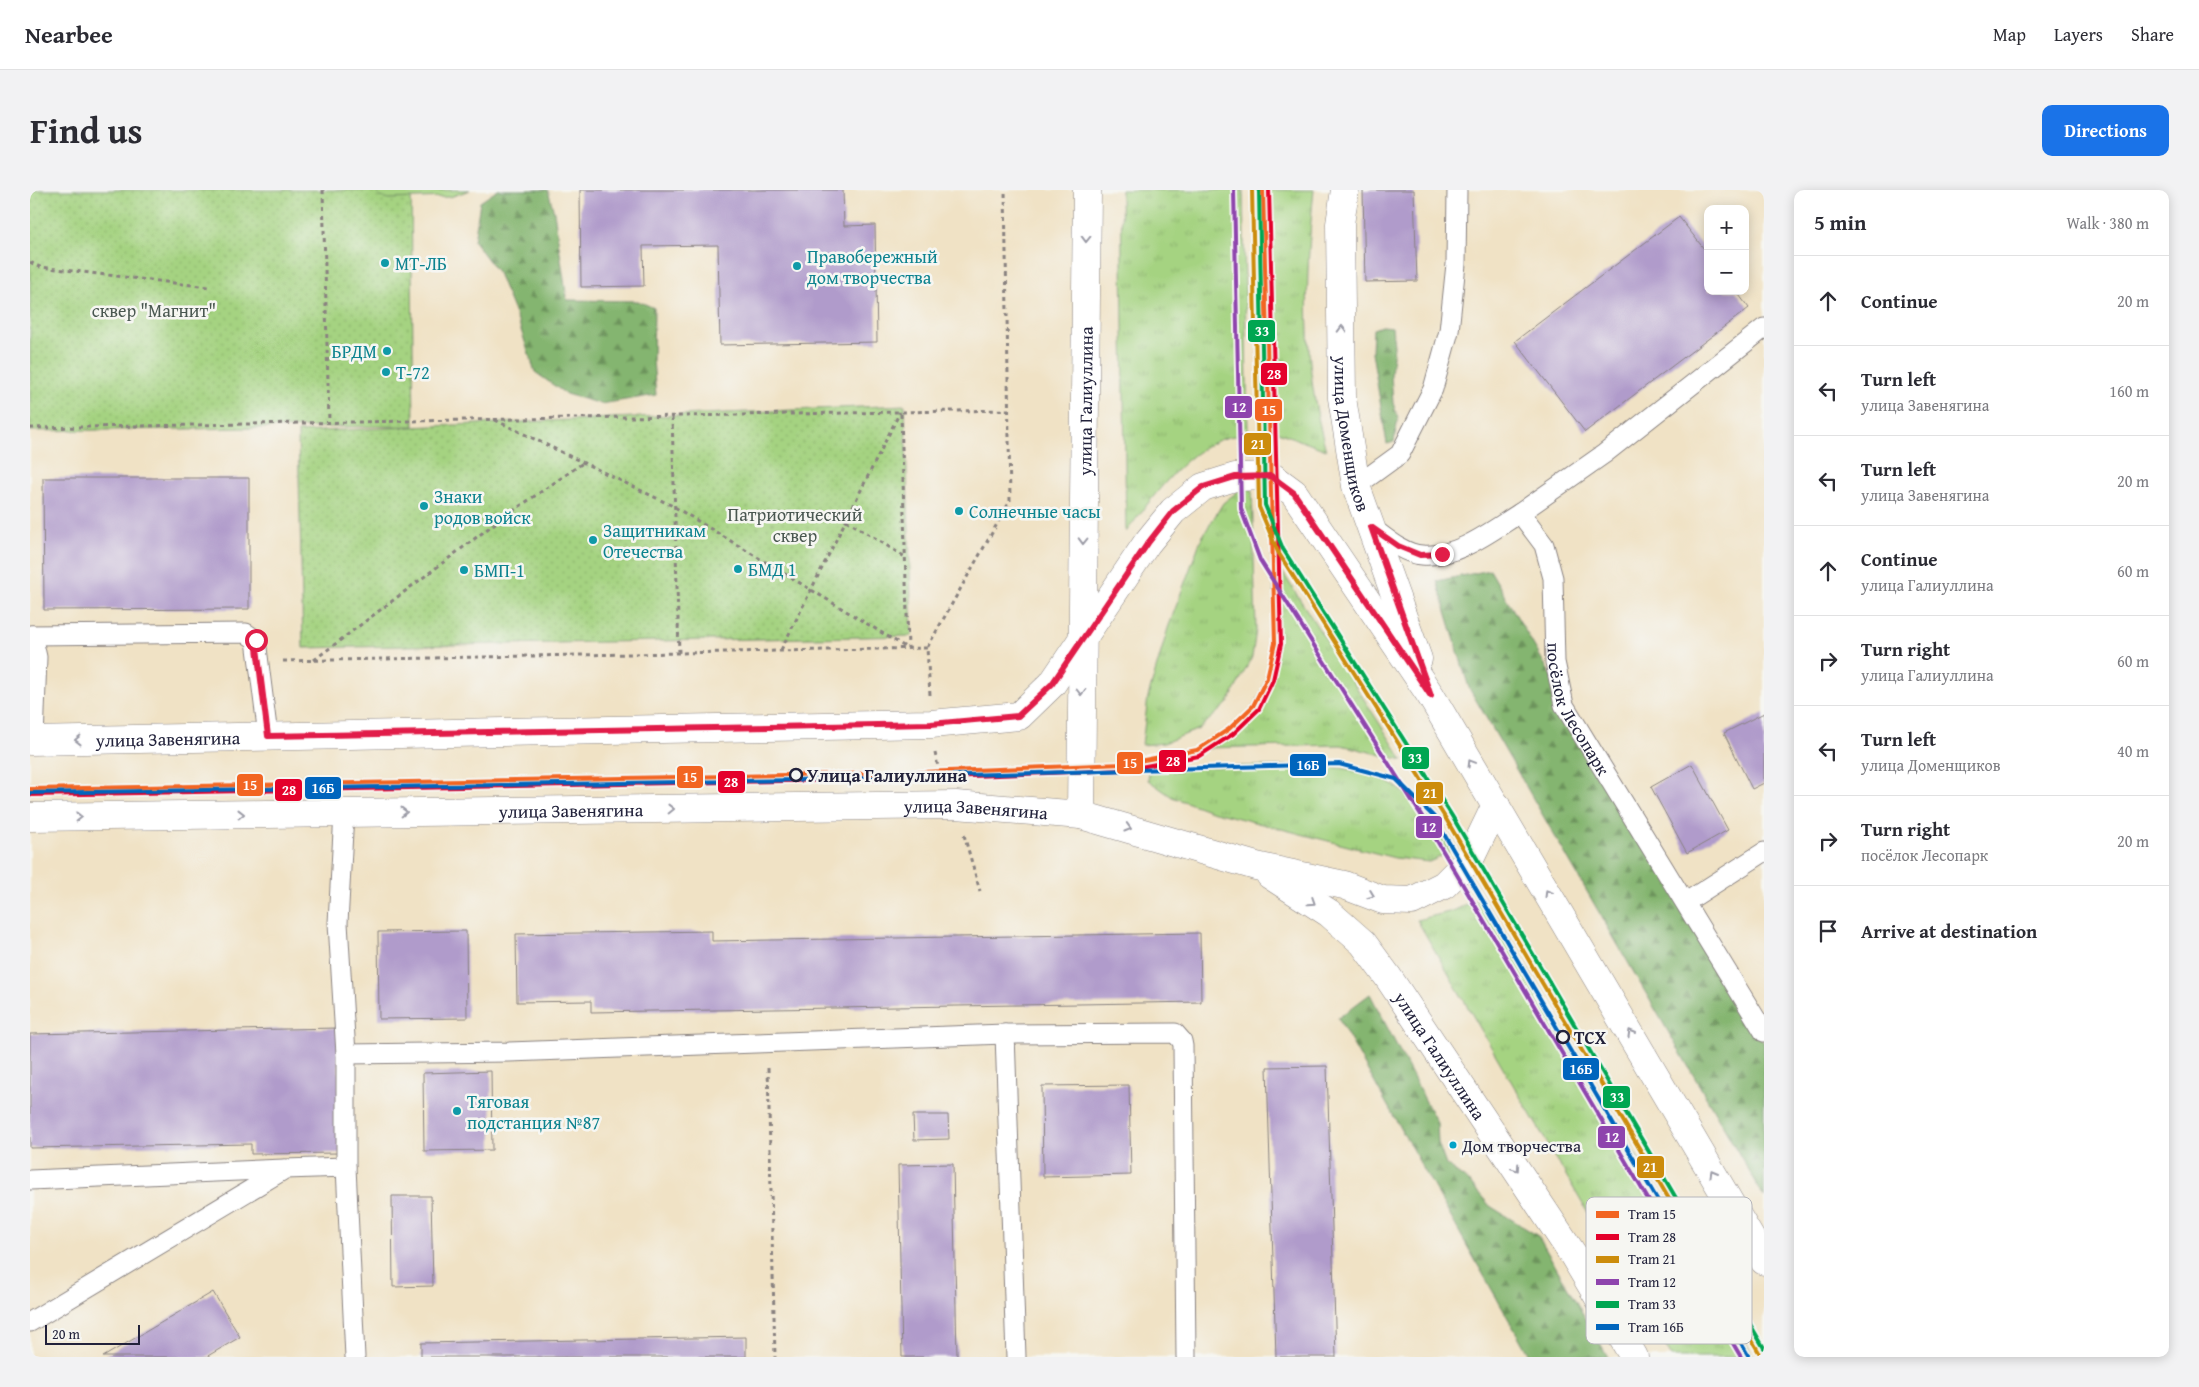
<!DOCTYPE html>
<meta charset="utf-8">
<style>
body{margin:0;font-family:"Gentium Book Plus",serif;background:#f2f2f3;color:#2b2b33}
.controls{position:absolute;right:15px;top:15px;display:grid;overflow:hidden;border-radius:10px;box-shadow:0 2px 12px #0003}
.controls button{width:45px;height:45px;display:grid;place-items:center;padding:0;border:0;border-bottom:1px solid #e1e1e2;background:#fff;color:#2b2b33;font:25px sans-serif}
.scale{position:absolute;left:15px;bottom:12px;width:95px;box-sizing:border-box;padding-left:5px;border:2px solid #22223b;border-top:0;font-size:14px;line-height:18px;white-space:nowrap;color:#22223b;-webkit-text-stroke:4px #f6f6f2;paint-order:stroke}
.stop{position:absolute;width:15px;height:15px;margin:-11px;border:4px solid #e11d48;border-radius:50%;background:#fff}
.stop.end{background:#e11d48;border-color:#fff;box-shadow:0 1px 5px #0008}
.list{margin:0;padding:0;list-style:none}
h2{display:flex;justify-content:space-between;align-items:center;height:65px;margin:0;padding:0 20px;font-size:21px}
h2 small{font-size:16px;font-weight:400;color:#7c7c81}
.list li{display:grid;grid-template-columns:32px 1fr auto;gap:15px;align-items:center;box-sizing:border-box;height:90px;padding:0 20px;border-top:1px solid #e1e1e2}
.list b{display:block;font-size:19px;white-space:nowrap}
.list p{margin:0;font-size:16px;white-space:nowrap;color:#7c7c81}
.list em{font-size:16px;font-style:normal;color:#7c7c81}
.icon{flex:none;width:28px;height:28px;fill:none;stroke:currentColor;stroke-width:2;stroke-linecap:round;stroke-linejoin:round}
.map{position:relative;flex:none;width:1734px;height:1167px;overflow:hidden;border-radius:10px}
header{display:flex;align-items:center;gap:30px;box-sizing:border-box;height:70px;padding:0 25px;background:#fff;border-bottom:1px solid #e1e1e2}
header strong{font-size:24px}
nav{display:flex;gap:28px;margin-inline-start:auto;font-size:18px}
.intro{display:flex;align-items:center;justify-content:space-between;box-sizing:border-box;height:120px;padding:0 30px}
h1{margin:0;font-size:35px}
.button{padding:12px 22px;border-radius:10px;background:#1a73e8;color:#fff;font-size:18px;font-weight:700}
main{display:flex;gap:30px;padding:0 30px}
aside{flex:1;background:#fff;border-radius:10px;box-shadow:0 2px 12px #0003}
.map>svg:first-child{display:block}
.grass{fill:url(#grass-tufts);stroke:#647a5e}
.forest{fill:url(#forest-firs);stroke:#536c55}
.park{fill:url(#park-dots);stroke:#647a5e}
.garden{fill:#a5d381;stroke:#647a5e}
.building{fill:#b09bcb}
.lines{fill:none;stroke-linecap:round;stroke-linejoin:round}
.service-casing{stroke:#898280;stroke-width:21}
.primary-casing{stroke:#898280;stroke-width:29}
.path{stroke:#898280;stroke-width:3;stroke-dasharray:4 4;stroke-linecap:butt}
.service{stroke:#fff;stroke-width:19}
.primary{stroke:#fff;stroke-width:28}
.tram-1-casing{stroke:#f6f6f2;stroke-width:8}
.tram-2-casing{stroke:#f6f6f2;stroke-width:8}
.tram-3-casing{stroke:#f6f6f2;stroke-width:8}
.tram-4-casing{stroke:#f6f6f2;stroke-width:8}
.tram-5-casing{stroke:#f6f6f2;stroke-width:8}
.tram-6-casing{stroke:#f6f6f2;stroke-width:8}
.tram-1{stroke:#f26522;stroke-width:4}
.tram-2{stroke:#e4002b;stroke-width:4}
.tram-3{stroke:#cc8c0c;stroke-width:4}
.tram-4{stroke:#8e44ad;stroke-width:4}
.tram-5{stroke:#00a651;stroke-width:4}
.tram-6{stroke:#0065bd;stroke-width:4}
.oneway{stroke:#9c9ca7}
.route{stroke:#e11d48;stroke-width:6}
.culture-dot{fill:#0f9aa8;stroke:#f6f6f2;stroke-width:2}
.stop-dot{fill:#f6f6f2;stroke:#22223b;stroke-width:2.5}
.bus-dot{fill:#02a2c7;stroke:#f6f6f2;stroke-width:2}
.labels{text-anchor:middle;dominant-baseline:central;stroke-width:5;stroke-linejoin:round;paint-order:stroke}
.bus-label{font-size:17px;fill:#22223b;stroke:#f6f6f2;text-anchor:start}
.culture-label{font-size:18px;fill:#0d838f;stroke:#f6f6f2;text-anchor:start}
.park-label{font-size:18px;fill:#495750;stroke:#f6f6f2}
.street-label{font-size:18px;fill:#22223b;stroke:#f6f6f2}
.stop-label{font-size:18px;font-weight:bold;fill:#22223b;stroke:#f6f6f2;text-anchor:start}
.key{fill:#f6f6f2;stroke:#b6b6bb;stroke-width:1}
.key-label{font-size:14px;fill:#22223b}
.line-badge{stroke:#f6f6f2;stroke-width:2}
.badge-label{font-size:14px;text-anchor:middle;font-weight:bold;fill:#fff}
</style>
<header>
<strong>Nearbee</strong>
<nav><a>Map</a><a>Layers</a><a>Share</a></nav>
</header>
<div class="intro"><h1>Find us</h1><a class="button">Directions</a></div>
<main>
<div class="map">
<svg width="1734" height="1167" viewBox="0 0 1734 1167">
<defs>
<pattern id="grass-tufts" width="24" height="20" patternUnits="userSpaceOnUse" patternTransform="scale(1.25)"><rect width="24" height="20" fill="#a5d381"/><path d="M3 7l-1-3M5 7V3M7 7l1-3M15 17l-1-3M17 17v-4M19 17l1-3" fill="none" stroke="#8eb570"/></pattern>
<pattern id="forest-firs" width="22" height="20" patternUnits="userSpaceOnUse" patternTransform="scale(1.25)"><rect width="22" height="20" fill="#84b56f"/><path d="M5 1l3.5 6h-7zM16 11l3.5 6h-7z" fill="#6c935c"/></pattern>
<pattern id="park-dots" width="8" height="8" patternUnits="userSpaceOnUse" patternTransform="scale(1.25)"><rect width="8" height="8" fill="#a5d381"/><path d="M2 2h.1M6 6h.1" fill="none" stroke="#8eb570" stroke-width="1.8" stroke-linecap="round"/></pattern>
</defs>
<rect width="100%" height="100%" fill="#f6f6f2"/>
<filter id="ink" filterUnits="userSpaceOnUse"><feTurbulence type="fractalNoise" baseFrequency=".02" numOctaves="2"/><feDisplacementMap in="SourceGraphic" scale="10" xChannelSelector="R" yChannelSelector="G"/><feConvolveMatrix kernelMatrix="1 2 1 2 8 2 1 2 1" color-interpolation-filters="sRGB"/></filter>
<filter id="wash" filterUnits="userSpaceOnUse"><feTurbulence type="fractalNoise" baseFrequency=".0096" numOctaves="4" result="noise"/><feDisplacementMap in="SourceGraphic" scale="20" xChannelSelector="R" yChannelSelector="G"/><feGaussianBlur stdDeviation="1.12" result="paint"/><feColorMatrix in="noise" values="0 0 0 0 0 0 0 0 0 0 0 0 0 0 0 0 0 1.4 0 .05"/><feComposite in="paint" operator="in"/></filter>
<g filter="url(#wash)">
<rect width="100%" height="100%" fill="#f0e2c5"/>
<g class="grass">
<path d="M 1091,0 L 1213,0 L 1218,244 C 1210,245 1200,246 1192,249 C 1152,264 1121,310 1096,342 Z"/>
<path d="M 1234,0 L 1284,0 C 1275,87 1272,176 1296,260 L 1245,241 L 1242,229 L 1237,149 Z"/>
<polygon points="1222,296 1226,440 1222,467 1198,513 1169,539 1134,553 1112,555 1118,507 1138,438 1171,349 1193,313 1212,298"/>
<path d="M 1242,366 L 1373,570 L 1311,555 L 1173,558 C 1190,546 1212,534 1224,516 C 1252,472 1244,416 1242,366 Z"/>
<path d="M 1221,576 C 1261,577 1322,571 1358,592 C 1385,607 1406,632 1422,657 L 1417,664 L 1399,672 L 1365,668 L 1181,621 L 1142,607 L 1118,590 L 1119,581 L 1130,578 Z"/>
<polygon points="1450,708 1483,755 1724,1167 1642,1167 1387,730 1423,721"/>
</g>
<g class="forest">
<polygon points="468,0 518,0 524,22 537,110 608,111 624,118 623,170 626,205 571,214 536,204 505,182 489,134 468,83 444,51 450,12"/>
<polygon points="1352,136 1362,137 1364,156 1361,185 1363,213 1368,228 1364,252 1357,254 1342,162 1343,139"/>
<polygon points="1460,380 1734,853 1734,1007 1439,498 1407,391"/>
<polygon points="1340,804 1407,933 1408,953 1416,975 1439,992 1460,1016 1508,1046 1578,1167 1500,1167 1308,828"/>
</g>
<g class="park">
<polygon points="0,0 381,0 384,236 0,241"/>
<polygon points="875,215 882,446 273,458 268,242"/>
</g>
<polygon class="garden" points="345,0 440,0 420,7 359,9 350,7"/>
<g id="blocks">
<g class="building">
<polygon points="550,0 813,0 814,36 845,35 847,152 690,155 688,55 613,56 614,96 551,97"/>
<polygon points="1333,0 1384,0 1387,91 1335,92"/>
<polygon points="1649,27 1678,64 1678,101 1706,101 1719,118 1555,242 1485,151"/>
<polygon points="13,288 219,288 219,419 14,420"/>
<polygon points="1734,523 1734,593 1722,599 1694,543"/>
<polygon points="1662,574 1698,640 1657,663 1621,597"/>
<polygon points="436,741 437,828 349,829 348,742"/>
<polygon points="682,741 682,751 1170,743 1171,812 561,822 561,811 487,812 486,744"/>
<polygon points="308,838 310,963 221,964 221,954 0,958 0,844"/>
<polygon points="1297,876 1306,1167 1246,1167 1237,877"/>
<polygon points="461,881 462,960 394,961 393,883"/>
<polygon points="1099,895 1101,985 1013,987 1012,896"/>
<polygon points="883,925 918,925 919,949 884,950"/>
<polygon points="923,974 927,1167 872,1167 868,975"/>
<polygon points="362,1006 401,1006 403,1096 363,1097"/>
<polygon points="183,1102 210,1147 176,1167 73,1167"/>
<polygon points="716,1147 716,1167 391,1167 391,1153"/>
</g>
</g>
</g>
<g filter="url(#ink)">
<use href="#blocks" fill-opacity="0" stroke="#898280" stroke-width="1"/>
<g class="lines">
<defs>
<g id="service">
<polyline points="1326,296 1370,264 1403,199 1419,141 1426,74 1427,0"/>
<polyline points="1490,323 1574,264 1734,138"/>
<path id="s1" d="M 1341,337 C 1355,347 1373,364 1392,365 C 1428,368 1461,341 1490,323 L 1514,355 L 1523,388 L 1525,472 L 1534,515 L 1734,842"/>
<polyline points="0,445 216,443 226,450 238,546"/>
<polyline points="2,445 7,467 4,550"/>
<polyline points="314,623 308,733 316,864 316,977 325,1167"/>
<polyline points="1656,712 1734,662"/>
<polyline points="975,844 986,1167"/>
<polyline points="316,864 479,862 975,844 1145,843 1152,851 1153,856 1156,1167"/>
<polyline points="0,990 254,979"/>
<polyline points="0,1132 255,979 316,977"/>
</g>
<g id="primary">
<path id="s2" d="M 1315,0 L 1310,34 L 1312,208 L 1326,296 L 1388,469"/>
<path id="s3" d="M 0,551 L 901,534 L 989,526 L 1022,494 L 1117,353 L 1143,321 L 1173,297 L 1205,287 L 1241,286 L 1264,303 L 1401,506 L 1734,1071"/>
<path id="s4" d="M 1051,625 L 1057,0"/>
<path id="s5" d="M 0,627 L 926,615 L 1051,625 L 1226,676 L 1314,695 L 1353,710 L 1382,711 L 1414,695 L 1440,669 L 1466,615"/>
<path id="s6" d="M 1240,685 L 1299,723 L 1333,753 L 1358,787 L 1544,1066 L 1604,1167"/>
</g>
</defs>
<use href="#service" class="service-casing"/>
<use href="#primary" class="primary-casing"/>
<g class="path">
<polyline points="293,0 299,232"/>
<polyline points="0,72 10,77 178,97"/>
<polyline points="871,224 878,458"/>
<polyline points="642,227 649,463"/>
<polyline points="465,230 643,316 877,458"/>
<polyline points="0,238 979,220"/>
<polyline points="816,330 875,367"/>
<polyline points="751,460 870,222"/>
<polyline points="284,470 468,331 553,273"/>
<polyline points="253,471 897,458"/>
<polyline points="900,505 897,458 980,311 975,0"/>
<polyline points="905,563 910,586"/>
<polyline points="934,645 950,701"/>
<polyline points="738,878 745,1167"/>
</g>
<use href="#service" class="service"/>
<use href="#primary" class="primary"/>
<defs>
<polyline id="tram-1" points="0,599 867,583 1093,574 1167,560 1199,539 1223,516 1237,488 1245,453 1233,0"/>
<polyline id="tram-2" points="0,605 867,589 1094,580 1169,566 1203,544 1229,519 1243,490 1251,454 1239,0"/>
<polyline id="tram-3" points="1222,0 1229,317 1248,362 1416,629 1730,1164"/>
<polyline id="tram-4" points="1204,0 1211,319 1230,370 1400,639 1711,1167"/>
<polyline id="tram-5" points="1229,0 1235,315 1253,359 1422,626 1734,1158"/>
<polyline id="tram-6" points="0,603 766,590 1309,574 1366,589 1404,627 1718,1165"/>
</defs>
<use href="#tram-1" class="tram-1-casing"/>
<use href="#tram-2" class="tram-2-casing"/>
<use href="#tram-3" class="tram-3-casing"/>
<use href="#tram-4" class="tram-4-casing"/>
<use href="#tram-5" class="tram-5-casing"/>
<use href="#tram-6" class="tram-6-casing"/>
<use href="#tram-1" class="tram-1"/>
<use href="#tram-2" class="tram-2"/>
<use href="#tram-3" class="tram-3"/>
<use href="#tram-4" class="tram-4"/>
<use href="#tram-5" class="tram-5"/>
<use href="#tram-6" class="tram-6"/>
</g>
<defs><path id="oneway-chevron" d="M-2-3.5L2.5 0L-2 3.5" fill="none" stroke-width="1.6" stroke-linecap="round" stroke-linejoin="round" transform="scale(1.25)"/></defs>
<g class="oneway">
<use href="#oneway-chevron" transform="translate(1056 49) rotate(91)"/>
<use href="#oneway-chevron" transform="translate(1312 139) rotate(-91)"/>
<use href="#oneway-chevron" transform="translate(1053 351) rotate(91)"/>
<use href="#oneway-chevron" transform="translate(1051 502) rotate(90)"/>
<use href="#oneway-chevron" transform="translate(48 550) rotate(179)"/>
<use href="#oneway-chevron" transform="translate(1441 573) rotate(-121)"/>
<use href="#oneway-chevron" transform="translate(641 619) rotate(-1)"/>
<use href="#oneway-chevron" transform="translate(374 622) rotate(-1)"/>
<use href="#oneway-chevron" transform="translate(211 624) rotate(-1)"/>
<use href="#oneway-chevron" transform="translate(49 627) rotate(-1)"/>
<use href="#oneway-chevron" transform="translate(1098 638) rotate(16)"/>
<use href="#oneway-chevron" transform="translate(1518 703) rotate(-121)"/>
<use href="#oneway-chevron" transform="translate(1341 705) rotate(21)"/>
<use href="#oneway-chevron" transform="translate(1282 712) rotate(33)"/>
<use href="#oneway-chevron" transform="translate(1601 843) rotate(-120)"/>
<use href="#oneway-chevron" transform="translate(1486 978) rotate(56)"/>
<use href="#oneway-chevron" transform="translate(1683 983) rotate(-120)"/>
</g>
</g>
<g class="lines" filter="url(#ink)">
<polyline class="route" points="226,450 238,546 901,534 988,526 1022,494 1118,353 1143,321 1173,297 1205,287 1241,286 1264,303 1401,506 1341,337 1368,356 1390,365 1412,364"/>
</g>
<g class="culture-dot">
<circle cx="355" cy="73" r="5"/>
<circle cx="767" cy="76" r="5"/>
<circle cx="357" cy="161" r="5"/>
<circle cx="356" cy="182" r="5"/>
<circle cx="394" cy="316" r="5"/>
<circle cx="929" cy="321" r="5"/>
<circle cx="563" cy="350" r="5"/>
<circle cx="708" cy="379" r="5"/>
<circle cx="434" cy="380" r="5"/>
<circle cx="427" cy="921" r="5"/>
</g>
<g class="stop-dot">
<circle cx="766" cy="585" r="6"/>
<circle cx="1533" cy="847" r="6"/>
</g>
<circle class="bus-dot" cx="1423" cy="955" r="4.5"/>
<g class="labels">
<g class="bus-label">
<text x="1432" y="955">Дом творчества</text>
</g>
<g class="culture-label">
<text x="777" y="66">Правобережный<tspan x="777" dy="21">дом творчества</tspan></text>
<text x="365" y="73">МТ-ЛБ</text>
<text x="347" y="161" text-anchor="end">БРДМ</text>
<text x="366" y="182">Т-72</text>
<text x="404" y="306">Знаки<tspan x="404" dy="21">родов войск</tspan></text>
<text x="939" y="321">Солнечные часы</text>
<text x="573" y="340">Защитникам<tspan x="573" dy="21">Отечества</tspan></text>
<text x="718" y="379">БМД 1</text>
<text x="444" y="380">БМП-1</text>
<text x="437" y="911">Тяговая<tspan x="437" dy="21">подстанция №87</tspan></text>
</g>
<g class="park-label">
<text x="124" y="120">сквер "Магнит"</text>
<text x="765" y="324">Патриотический<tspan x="765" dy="21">сквер</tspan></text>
</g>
<g class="street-label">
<text stroke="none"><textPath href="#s4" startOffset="414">улица Галиуллина</textPath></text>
<text stroke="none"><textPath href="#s2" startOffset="245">улица Доменщиков</textPath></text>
<text stroke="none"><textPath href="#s1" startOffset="378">посёлок Лесопарк</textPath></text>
<text stroke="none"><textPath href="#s3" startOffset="138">улица Завенягина</textPath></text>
<text stroke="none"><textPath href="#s5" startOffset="946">улица Завенягина</textPath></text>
<text stroke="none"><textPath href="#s5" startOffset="541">улица Завенягина</textPath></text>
<text stroke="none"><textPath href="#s6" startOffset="252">улица Галиуллина</textPath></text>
</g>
<g class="stop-label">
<text x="777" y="585">Улица Галиуллина</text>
<text x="1544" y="847">ТСХ</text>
</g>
</g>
<rect x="1556" y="1007" width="166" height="147" rx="8" class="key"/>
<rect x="1566" y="1021" width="23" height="7" fill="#f26522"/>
<rect x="1566" y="1044" width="23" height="6" fill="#e4002b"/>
<rect x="1566" y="1066" width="23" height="7" fill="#cc8c0c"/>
<rect x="1566" y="1089" width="23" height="6" fill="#8e44ad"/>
<rect x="1566" y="1111" width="23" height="7" fill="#00a651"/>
<rect x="1566" y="1134" width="23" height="6" fill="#0065bd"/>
<g class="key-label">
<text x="1598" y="1029">Tram 15</text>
<text x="1598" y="1052">Tram 28</text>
<text x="1598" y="1074">Tram 21</text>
<text x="1598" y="1097">Tram 12</text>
<text x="1598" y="1119">Tram 33</text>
<text x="1598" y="1142">Tram 16Б</text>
</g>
<g class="line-badge">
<rect x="1217" y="129" width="29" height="24" rx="5" fill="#00a651"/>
<rect x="1230" y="172" width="28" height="24" rx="5" fill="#e4002b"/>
<rect x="1194" y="205" width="29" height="24" rx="5" fill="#8e44ad"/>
<rect x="1224" y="208" width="29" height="24" rx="5" fill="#f26522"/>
<rect x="1213" y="242" width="29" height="24" rx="5" fill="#cc8c0c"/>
<rect x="1371" y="556" width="29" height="24" rx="5" fill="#00a651"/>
<rect x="1128" y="559" width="29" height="24" rx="5" fill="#e4002b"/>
<rect x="1086" y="561" width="28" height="24" rx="5" fill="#f26522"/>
<rect x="1259" y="563" width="38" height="24" rx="5" fill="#0065bd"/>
<rect x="646" y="575" width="28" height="24" rx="5" fill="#f26522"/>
<rect x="687" y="580" width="29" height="24" rx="5" fill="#e4002b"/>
<rect x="206" y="583" width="28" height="24" rx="5" fill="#f26522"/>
<rect x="274" y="586" width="38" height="24" rx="5" fill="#0065bd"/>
<rect x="244" y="588" width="29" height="24" rx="5" fill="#e4002b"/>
<rect x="1385" y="591" width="29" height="24" rx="5" fill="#cc8c0c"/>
<rect x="1385" y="625" width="28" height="24" rx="5" fill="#8e44ad"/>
<rect x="1532" y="867" width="38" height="24" rx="5" fill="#0065bd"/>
<rect x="1572" y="895" width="29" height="24" rx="5" fill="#00a651"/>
<rect x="1567" y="935" width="29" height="24" rx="5" fill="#8e44ad"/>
<rect x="1606" y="965" width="29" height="24" rx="5" fill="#cc8c0c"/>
</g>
<g class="badge-label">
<text x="1232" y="146">33</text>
<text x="1244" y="189">28</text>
<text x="1209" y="222">12</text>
<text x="1239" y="225">15</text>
<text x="1228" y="259">21</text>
<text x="1385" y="573">33</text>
<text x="1143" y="576">28</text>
<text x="1100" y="578">15</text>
<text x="1278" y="580">16Б</text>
<text x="660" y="592">15</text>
<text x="701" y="597">28</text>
<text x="220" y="600">15</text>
<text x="293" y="603">16Б</text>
<text x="259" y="605">28</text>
<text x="1400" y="608">21</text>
<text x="1399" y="642">12</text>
<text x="1551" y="884">16Б</text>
<text x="1587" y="912">33</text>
<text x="1582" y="952">12</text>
<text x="1620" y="982">21</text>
</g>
</svg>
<div class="controls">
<button>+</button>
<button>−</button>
</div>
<div class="scale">20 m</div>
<div class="stop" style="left:226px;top:450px"></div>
<div class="stop end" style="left:1412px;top:364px"></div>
</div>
<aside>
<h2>5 min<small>Walk · 380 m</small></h2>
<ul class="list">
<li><svg class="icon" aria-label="ahead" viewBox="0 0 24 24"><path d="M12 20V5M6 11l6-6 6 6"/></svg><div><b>Continue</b></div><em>20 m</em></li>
<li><svg class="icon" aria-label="left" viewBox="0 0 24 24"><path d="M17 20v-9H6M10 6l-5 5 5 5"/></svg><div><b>Turn left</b><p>улица Завенягина</p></div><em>160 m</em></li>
<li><svg class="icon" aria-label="left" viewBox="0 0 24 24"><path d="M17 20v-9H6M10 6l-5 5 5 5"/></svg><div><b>Turn left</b><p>улица Завенягина</p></div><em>20 m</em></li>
<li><svg class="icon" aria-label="ahead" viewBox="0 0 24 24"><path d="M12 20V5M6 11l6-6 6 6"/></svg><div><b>Continue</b><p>улица Галиуллина</p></div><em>60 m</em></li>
<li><svg class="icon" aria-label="right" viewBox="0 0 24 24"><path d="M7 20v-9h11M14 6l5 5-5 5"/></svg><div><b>Turn right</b><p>улица Галиуллина</p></div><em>60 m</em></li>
<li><svg class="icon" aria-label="left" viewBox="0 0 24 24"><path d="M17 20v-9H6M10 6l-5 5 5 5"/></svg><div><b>Turn left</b><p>улица Доменщиков</p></div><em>40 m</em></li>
<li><svg class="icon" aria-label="right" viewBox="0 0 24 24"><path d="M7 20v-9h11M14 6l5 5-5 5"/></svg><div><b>Turn right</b><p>посёлок Лесопарк</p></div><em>20 m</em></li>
<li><svg class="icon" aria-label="arrive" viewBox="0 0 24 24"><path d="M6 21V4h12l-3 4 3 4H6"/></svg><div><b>Arrive at destination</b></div></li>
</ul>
</aside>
</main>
